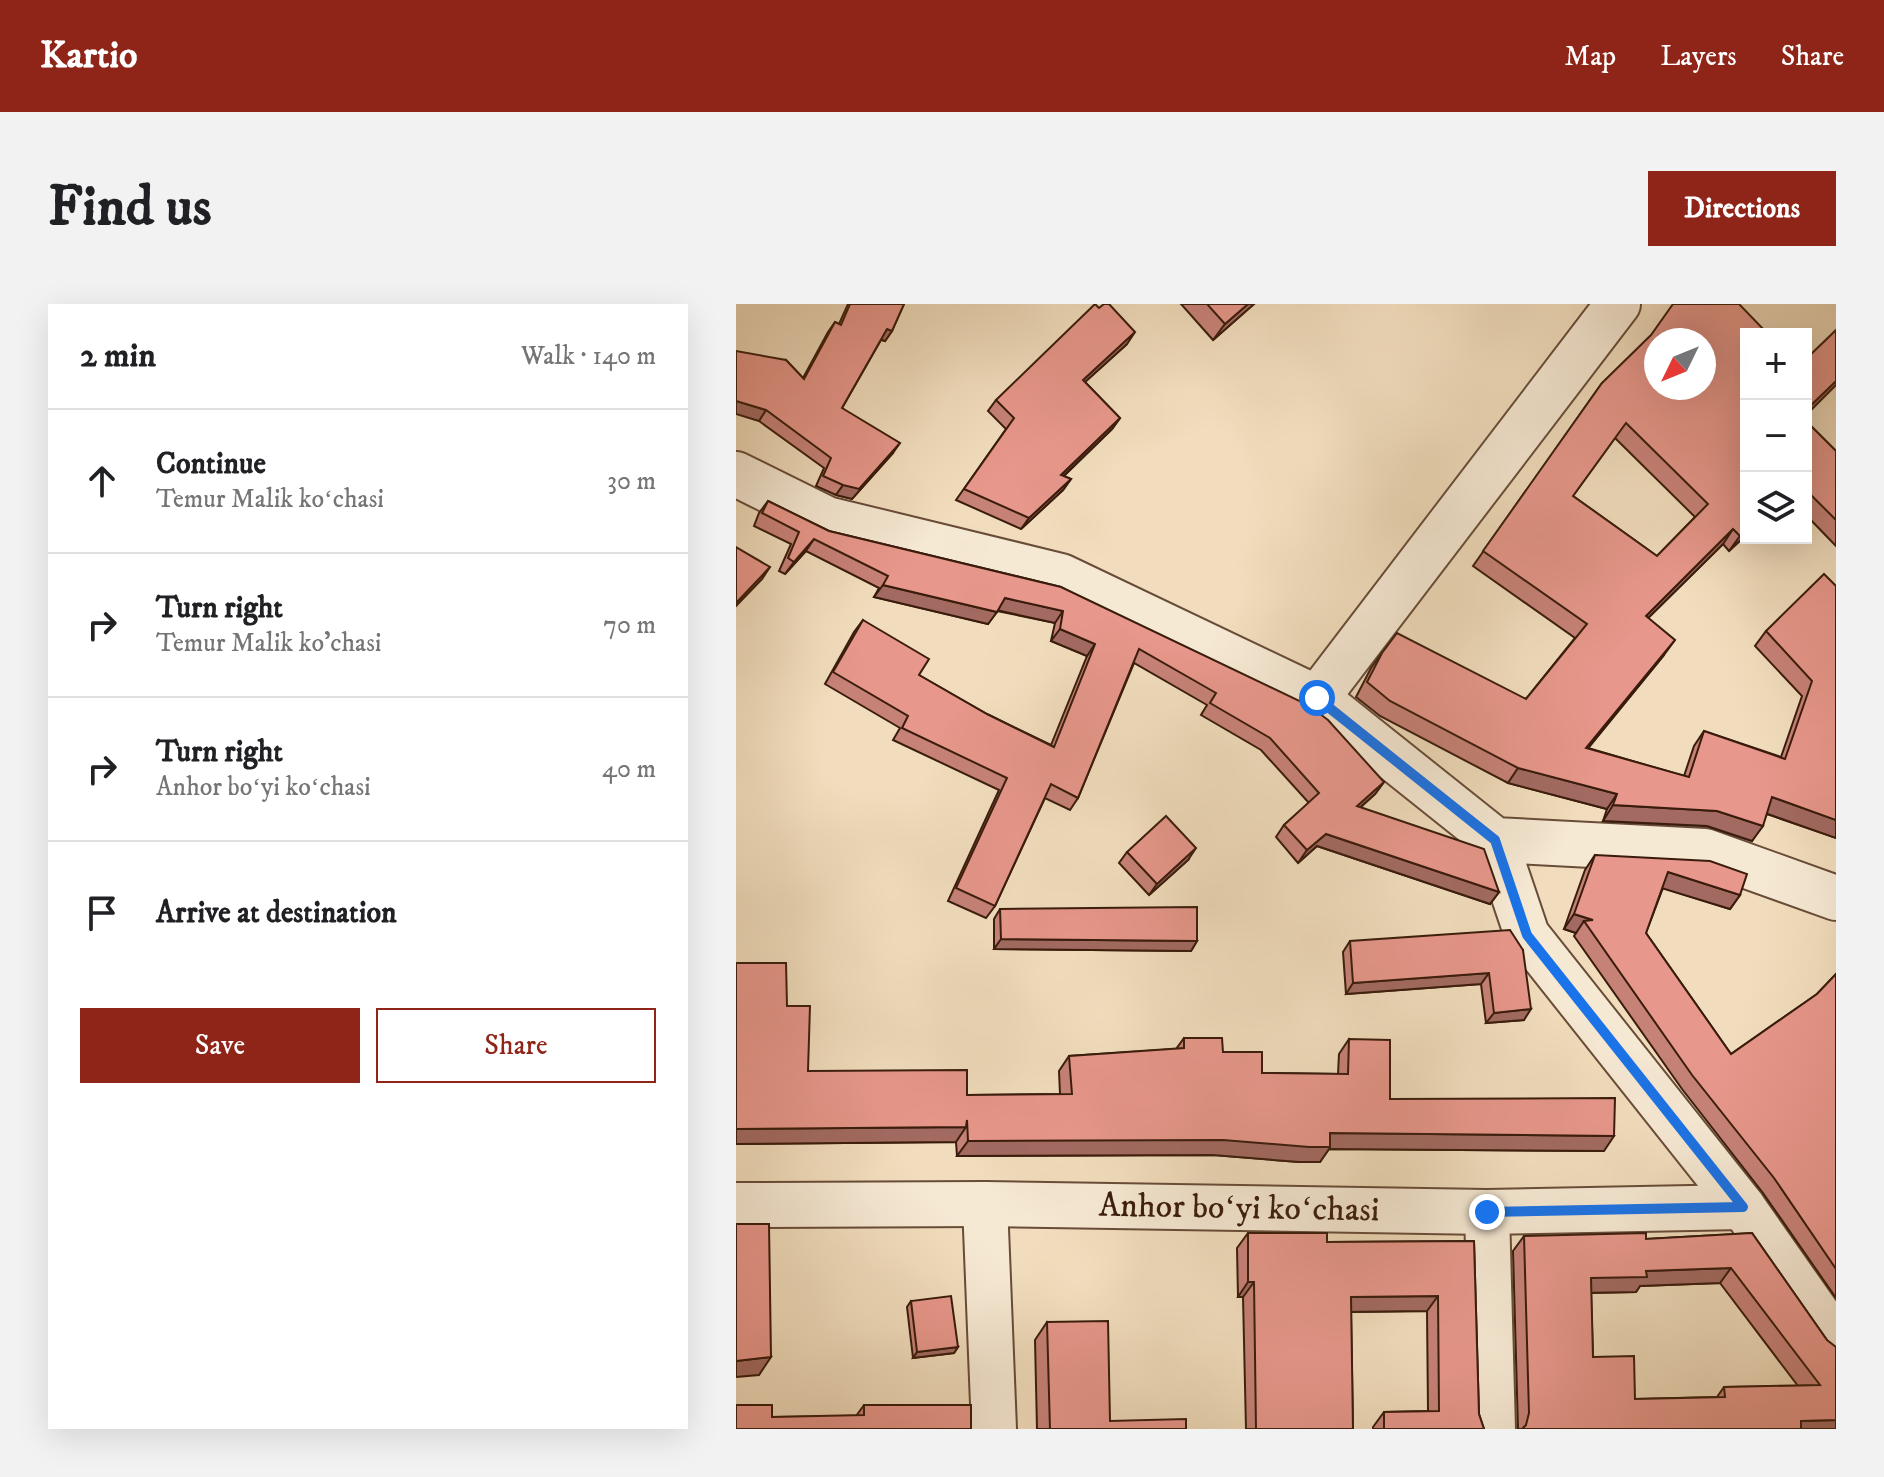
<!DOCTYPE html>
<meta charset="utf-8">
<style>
body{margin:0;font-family:"IM FELL DW Pica",serif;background:#f2f2f2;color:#202124}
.controls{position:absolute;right:24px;top:24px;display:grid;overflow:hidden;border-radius:0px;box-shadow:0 8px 32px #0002}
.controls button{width:72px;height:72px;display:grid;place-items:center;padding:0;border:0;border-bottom:2px solid #e0e0e0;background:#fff;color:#202124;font:40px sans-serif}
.compass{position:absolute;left:908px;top:24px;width:72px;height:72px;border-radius:50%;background:#fff;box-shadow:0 8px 32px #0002;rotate:227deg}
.stop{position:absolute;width:24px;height:24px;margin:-18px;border:6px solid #1a73e8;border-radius:50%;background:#fff}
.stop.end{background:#1a73e8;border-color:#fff;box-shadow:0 2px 8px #0008}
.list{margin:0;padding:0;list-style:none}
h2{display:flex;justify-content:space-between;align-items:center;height:104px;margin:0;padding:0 32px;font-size:34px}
h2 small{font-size:26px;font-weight:400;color:#757577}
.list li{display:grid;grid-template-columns:52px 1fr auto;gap:24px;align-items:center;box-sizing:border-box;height:144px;padding:0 32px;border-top:2px solid #e0e0e0}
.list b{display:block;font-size:30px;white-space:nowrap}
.list p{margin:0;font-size:26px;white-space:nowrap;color:#757577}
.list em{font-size:26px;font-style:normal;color:#757577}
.actions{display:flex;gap:16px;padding:24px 32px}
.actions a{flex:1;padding:18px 0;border:2px solid #8f2418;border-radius:0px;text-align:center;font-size:28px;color:#8f2418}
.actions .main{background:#8f2418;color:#fff}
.icon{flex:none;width:44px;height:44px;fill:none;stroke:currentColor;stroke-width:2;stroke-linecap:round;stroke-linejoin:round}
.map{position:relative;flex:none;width:1100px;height:1125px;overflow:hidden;border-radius:0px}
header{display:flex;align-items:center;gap:48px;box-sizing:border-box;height:112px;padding:0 40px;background:#8f2418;color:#fff}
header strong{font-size:38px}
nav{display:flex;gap:44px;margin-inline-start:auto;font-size:28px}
.intro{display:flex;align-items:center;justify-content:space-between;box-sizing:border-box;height:192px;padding:0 48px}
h1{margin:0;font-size:56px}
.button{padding:20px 36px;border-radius:0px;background:#8f2418;color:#fff;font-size:28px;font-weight:700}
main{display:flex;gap:48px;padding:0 48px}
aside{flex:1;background:#fff;border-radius:0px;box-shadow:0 8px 32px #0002}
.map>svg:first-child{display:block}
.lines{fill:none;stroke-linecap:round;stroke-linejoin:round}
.minor-casing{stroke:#684c38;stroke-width:48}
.minor{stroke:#f6e9d4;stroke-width:44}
.wall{fill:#c78278;stroke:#3a1c0c;stroke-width:2;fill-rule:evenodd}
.shaded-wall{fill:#a26a61;stroke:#3a1c0c;stroke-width:2}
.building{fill:#e7978b;stroke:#3a1c0c;stroke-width:2;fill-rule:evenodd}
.route{stroke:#1a73e8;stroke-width:10}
.labels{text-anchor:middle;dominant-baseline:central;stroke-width:7;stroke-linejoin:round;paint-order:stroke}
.street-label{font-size:34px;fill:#3a1c0c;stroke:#f6e9d4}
</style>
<header>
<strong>Kartio</strong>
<nav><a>Map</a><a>Layers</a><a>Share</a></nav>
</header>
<div class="intro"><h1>Find us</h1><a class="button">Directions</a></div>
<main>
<aside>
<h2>2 min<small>Walk · 140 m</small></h2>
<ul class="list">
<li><svg class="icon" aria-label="ahead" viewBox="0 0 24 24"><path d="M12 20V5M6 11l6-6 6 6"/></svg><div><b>Continue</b><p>Temur Malik koʻchasi</p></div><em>30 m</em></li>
<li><svg class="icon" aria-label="right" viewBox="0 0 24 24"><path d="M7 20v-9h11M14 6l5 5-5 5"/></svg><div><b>Turn right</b><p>Temur Malik ko'chasi</p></div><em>70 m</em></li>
<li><svg class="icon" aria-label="right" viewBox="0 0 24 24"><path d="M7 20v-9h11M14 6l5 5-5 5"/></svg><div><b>Turn right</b><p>Anhor boʻyi koʻchasi</p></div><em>40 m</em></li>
<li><svg class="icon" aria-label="arrive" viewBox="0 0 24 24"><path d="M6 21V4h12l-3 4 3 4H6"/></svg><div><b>Arrive at destination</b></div></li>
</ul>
<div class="actions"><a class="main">Save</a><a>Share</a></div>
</aside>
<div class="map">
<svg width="1100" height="1125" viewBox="0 0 1100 1125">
<rect width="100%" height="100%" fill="#f1ddbd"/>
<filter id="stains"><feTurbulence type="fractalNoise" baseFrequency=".0025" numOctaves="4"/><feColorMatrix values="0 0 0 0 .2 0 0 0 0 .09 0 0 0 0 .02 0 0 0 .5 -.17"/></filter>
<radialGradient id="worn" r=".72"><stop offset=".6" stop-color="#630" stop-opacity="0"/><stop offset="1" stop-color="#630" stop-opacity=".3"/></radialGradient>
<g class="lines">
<defs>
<g id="minor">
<polyline points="0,170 91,215 325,272 581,394 759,536 969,547 1100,594"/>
<polyline points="581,394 882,0"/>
<polyline points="759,536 791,631 1007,903 1100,1036"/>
<polyline points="249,900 258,1125"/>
<polyline points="0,901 249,900 751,908 1007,903"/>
<polyline points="751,908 757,1125"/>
</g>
</defs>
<use href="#minor" class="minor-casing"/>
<use href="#minor" class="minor"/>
</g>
<g class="wall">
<polygon points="112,0 168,0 156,27 149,37 145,36 106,104 157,149 116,195 100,191 80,182 88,164 23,117 50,56 67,74 92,28 99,18 103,20"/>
<polygon points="445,0 518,0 477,36"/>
<path d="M 1010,30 L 1010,231 L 993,247 L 987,240 L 912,314 L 928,351 L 852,444 L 948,472 L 958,442 L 968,427 L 1045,453 L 1066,392 L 1019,342 L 1030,327 L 1100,282 L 1100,534 L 1031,510 L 1016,537 L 971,522 L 867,517 L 871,505 L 772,479 L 644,412 L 620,393 L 635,364 L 646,349 L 790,395 L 839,334 L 737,262 L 866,79 ZM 879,134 L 959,213 L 921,252 L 837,192 Z"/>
<polygon points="391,40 349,78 384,114 376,125 328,172 335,175 327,186 285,225 220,196 270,125 252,107 260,96"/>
<polygon points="1070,117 1100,147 1100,242 1070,211"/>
<polygon points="32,197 93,227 325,283 648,478 639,490 625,503 763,588 754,600 581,542 562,559 540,533 548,521 573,499 525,446 465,411 471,401 398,359 342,494 334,506 309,494 259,602 250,614 212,597 263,486 157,436 164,424 89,380 118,328 127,316 183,371 251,410 315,441 351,352 315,337 319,319 261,307 252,320 138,293 143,284 70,247 49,270 43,267 55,240 18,222 23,209"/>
<polygon points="391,548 452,556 413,591 383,559"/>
<polygon points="859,551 1004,591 994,605 927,584 910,629 995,750 1081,690 1100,670 1100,994 1027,889 946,785 838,632 840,629 828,625 849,566"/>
<polygon points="264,605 461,637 455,647 258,645 258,615"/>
<polygon points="614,637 787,646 788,716 750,719 745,680 610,690 607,648"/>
<polygon points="51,702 72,767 231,791 324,790 323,767 333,752 440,745 448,734 487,748 526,769 602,770 603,750 613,735 654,795 868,847 593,845 584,858 563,858 477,851 221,852 220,838 0,840"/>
<polygon points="512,929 591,938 738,937 743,1110 748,1125 637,1125 637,1123 648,1108 692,1107 691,1007 615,1008 617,1125 510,1125 507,993 502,993 501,944"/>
<path d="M 1016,929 L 1091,1036 L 1100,1125 L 782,1125 L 777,947 L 788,932 L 910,935 ZM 984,979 L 1062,1082 L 988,1083 L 981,1093 L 899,1095 L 857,1053 L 855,989 L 900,988 L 904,982 Z"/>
<polygon points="175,997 222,1043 218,1049 177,1054 171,1003"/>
<polygon points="311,1018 374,1117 450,1125 301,1125 299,1036"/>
<polygon points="128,1101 235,1125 36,1113 120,1112"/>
</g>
<g class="shaded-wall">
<polygon points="512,0 518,0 477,36 489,20"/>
<polygon points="151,25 156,27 149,37 144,35"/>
<polygon points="399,28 391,40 339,87 347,76"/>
<polygon points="1100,77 1100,81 1070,111 1070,106"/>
<polygon points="0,97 30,106 23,117 0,110"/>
<polygon points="384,114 376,125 317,182 325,171"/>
<polygon points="164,139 157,149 116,195 100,191 107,181"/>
<polygon points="335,175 327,186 285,225 293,214"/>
<polygon points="997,225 987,240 899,327 910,312"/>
<polygon points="1010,226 1010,231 993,247 1004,232"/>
<polygon points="78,235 70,247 49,270 58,258"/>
<polygon points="34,263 26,275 0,302 0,299"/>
<polygon points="147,281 261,308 252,320 138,293"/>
<polygon points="269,294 327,307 319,319 260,306"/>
<polygon points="324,325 359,340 351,352 315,337"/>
<polygon points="939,336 928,351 840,459 850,444"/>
<polygon points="782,464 881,490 871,505 772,479"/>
<polygon points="648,478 639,490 612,514 621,502"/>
<polygon points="1036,493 1100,516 1100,534 1026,508"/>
<polygon points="877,501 981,507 1027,522 1016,537 971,522 867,517"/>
<polygon points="590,530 763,588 754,600 581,542 562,559 571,546"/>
<polygon points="460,544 452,556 413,591 421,580"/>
<polygon points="932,568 1004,591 994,605 922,583"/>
<polygon points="838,610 857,616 848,617 840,629 828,625"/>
<polygon points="265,635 461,637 455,647 258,645"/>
<polygon points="753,669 745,680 610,690 617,679"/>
<polygon points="795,705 788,716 750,719 758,709"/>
<polygon points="230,823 220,838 0,840 0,825"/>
<polygon points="594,829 878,832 868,847 593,845 584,858 563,858 477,851 221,852 232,837"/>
<polygon points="995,964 984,979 904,982 900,988 844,989 855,974 910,967"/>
<polygon points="512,978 518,978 507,993 502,993"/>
<polygon points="702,992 691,1007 604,1008 615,993"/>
<polygon points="222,1043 218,1049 177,1054 181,1048"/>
<polygon points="35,1053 23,1071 0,1073 0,1057"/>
<polygon points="1100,1116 1100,1125 1060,1125 1065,1117"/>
</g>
<g class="building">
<polygon points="114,0 168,0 156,27 151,25 106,104 164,139 123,185 107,181 87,172 95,154 30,106 0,97 0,47 50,56 68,75 99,18 105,21"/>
<polygon points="359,0 363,4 368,0 373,0 399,28 347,76 384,114 325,171 335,175 293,214 228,185 278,114 260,96"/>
<polygon points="471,0 512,0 489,20"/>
<path d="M 937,0 L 1003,0 L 1032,30 L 1010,30 L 1010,226 L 1004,232 L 997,225 L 910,312 L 939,336 L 850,444 L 953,473 L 968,427 L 1049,455 L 1076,377 L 1030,327 L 1088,270 L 1100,282 L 1100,516 L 1036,493 L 1027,522 L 981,507 L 877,501 L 881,490 L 782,464 L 654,397 L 631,378 L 646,349 L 661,329 L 790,395 L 851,320 L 747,247 L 866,79 L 915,31 ZM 920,36 L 968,36 L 968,84 L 920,84 ZM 890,119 L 972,200 L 921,252 L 837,192 Z"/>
<polygon points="1100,26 1100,77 1070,106 1070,55"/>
<polygon points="1070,117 1100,147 1100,216 1070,186"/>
<polygon points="32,197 93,227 325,283 572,401 592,416 648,478 621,502 748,545 763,588 590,530 571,546 548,521 583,489 534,434 474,399 480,389 403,345 342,494 315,480 259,602 220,584 271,474 166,424 172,412 97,368 127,316 193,355 183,371 251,410 318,443 359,340 324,325 327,307 269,294 261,308 147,281 152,272 78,235 58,258 52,254 63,228 26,209"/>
<polygon points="0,243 34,263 0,299"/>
<polygon points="430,512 460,544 421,580 391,548"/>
<polygon points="859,551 974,557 1011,570 1004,591 932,568 910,629 995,750 1081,690 1100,670 1100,965 1038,874 956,771 848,617 857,616 838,610"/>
<polygon points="461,603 461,637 265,635 264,605"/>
<polygon points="774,626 787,646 795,705 758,709 753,669 617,679 614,637"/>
<polygon points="0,659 50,659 51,702 74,702 72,767 231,766 231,791 336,790 333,752 448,744 448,734 486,734 487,748 526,748 526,769 612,770 613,735 654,736 654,795 879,794 878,832 594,829 594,843 573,843 487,836 232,837 231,816 230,823 0,825"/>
<polygon points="0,920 33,920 35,1053 0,1057"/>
<polygon points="512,929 591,929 591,938 738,937 743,1110 748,1125 648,1125 648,1108 703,1107 702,992 615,993 617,1125 520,1125 518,978 512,978"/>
<path d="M 910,929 L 910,935 L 1016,929 L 1091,1036 L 1100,1043 L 1100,1116 L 1065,1117 L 1065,1125 L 786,1125 L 790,1121 L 793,1109 L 788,932 ZM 995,964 L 1084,1081 L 988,1083 L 989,1093 L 899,1095 L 898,1052 L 857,1053 L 855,974 L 911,973 L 910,967 Z"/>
<polygon points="215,992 222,1043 181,1048 175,997"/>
<polygon points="372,1017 374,1117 450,1115 450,1125 314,1125 311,1018"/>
<polygon points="0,1101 36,1101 36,1113 128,1111 128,1101 235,1101 235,1125 0,1125"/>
</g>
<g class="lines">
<polyline class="route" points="581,394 759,536 791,631 1007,903 751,908"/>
</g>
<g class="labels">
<g class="street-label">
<text transform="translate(503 904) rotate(1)">Anhor boʻyi koʻchasi</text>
</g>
</g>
<rect width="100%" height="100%" filter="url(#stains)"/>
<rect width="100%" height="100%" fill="url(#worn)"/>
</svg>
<div class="controls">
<button>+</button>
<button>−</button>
<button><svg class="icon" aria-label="layers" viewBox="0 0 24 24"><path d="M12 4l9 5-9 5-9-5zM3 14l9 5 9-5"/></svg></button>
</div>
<svg class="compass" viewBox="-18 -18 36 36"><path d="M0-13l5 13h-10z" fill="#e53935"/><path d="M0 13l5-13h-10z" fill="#757577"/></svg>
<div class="stop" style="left:581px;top:394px"></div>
<div class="stop end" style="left:751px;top:908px"></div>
</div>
</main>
